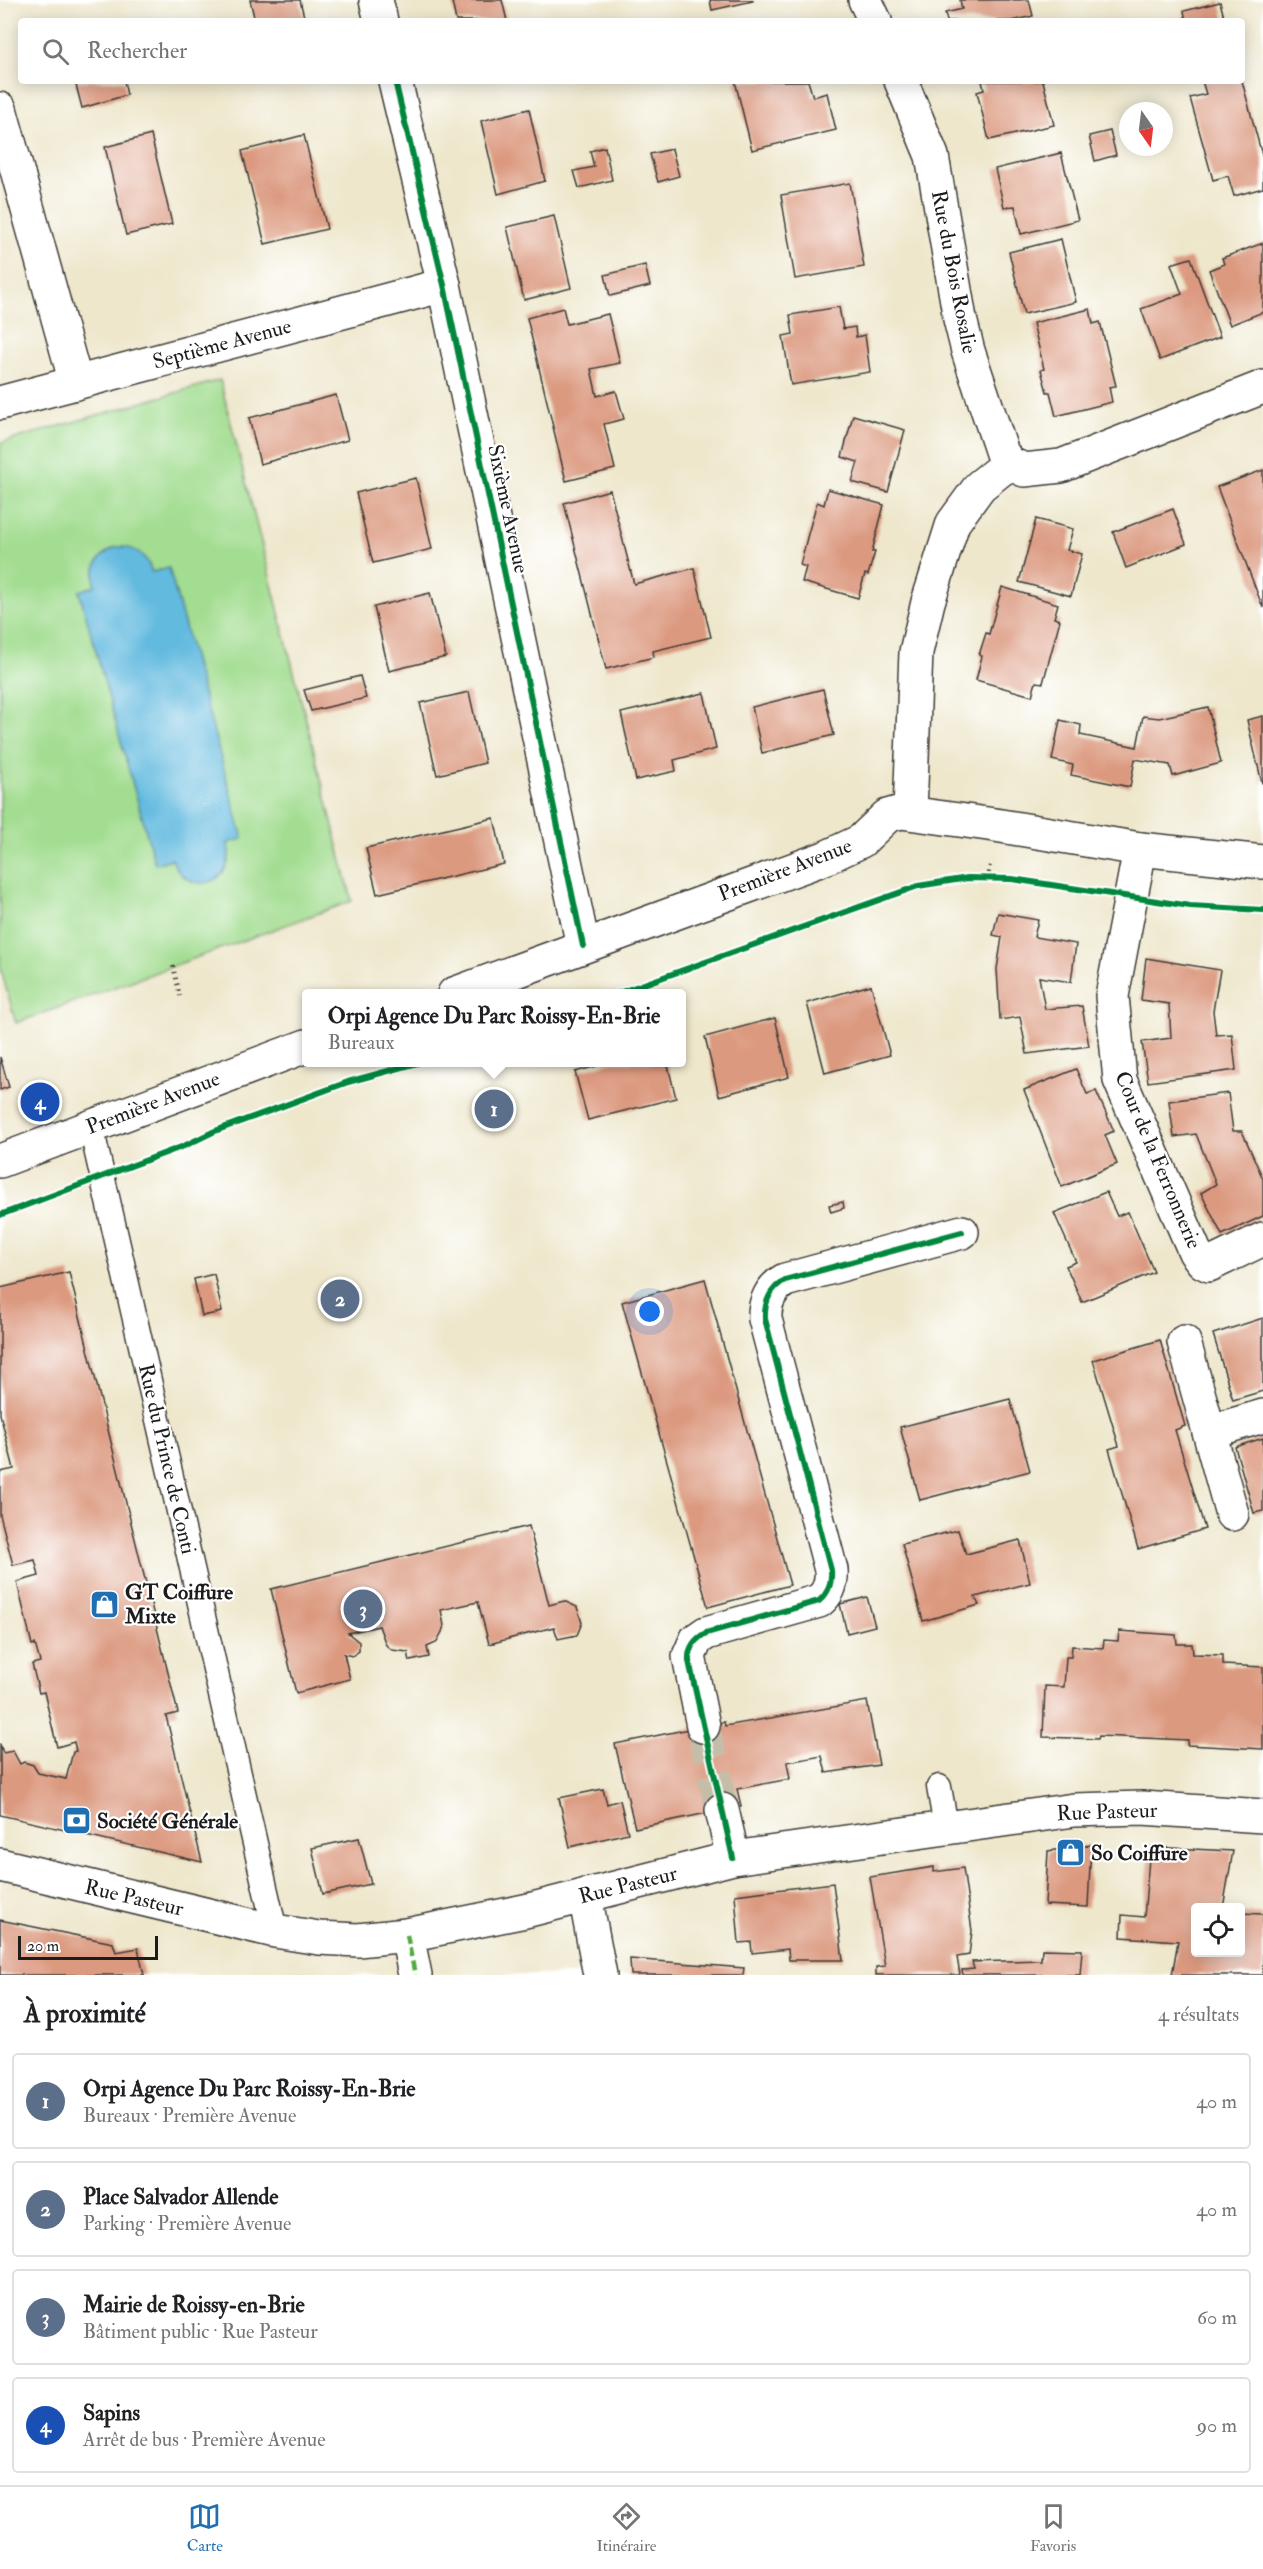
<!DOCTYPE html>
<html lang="fr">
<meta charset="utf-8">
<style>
body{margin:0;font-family:"IM FELL Double Pica",serif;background:#f6f6f6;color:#202124}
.controls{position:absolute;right:18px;bottom:18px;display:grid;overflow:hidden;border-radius:6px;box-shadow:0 3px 15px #0003}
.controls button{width:54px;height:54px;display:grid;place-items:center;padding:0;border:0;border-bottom:2px solid #e0e0e0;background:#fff;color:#202124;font:30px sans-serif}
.compass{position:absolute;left:1119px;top:102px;width:54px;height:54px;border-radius:50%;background:#fff;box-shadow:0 3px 15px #0003;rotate:166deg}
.scale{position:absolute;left:18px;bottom:15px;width:140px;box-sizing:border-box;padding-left:6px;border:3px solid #1c1c1c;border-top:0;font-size:16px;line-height:21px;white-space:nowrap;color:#1c1c1c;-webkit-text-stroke:4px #fff;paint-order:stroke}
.you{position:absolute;left:650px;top:1312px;width:21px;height:21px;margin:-15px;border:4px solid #fff;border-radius:50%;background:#1a73e8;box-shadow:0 0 0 9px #1a73e833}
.badge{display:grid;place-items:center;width:39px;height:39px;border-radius:50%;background:#1f6fb2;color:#fff;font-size:20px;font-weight:700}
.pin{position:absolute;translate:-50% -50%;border:3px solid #fff;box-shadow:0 2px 6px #0006}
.popup{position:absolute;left:302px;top:989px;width:384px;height:78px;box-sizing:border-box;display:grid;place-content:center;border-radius:6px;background:#fff;filter:drop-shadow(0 2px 4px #0005);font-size:20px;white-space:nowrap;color:#757577}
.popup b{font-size:22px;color:#202124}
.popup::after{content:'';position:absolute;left:50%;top:100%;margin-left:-12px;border:12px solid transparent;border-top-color:#fff}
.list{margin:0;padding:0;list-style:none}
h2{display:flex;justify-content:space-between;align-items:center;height:78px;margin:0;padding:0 24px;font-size:26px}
h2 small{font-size:20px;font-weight:400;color:#757577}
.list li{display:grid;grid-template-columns:39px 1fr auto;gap:18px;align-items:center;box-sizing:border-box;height:96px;margin:0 12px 12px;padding:0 12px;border:2px solid #e0e0e0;border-radius:6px}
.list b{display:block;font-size:22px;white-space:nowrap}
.list p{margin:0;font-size:20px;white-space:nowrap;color:#757577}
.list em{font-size:20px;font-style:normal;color:#757577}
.icon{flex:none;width:33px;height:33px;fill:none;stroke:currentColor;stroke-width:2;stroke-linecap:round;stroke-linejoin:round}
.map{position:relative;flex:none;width:1263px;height:1975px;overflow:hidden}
.search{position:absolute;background:#fff;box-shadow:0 3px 15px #0003;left:18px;right:18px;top:18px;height:66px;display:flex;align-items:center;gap:15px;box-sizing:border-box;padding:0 21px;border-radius:6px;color:#757577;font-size:22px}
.sheet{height:510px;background:#fff}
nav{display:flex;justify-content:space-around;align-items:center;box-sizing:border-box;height:84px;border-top:2px solid #e0e0e0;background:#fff;font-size:16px;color:#757577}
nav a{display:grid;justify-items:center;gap:3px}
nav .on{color:#1f6fb2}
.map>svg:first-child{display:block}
.green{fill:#a3dd91;stroke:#607c56;stroke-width:1.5}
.water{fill:#62badf;stroke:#3f6b7e;stroke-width:1.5}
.building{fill:#db997f}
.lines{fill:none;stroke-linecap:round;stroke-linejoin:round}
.street-tunnel{stroke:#c4bea9;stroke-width:33;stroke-dasharray:33 16;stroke-linecap:butt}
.lane-casing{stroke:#3c3a36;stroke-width:27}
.street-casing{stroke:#3c3a36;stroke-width:36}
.secondary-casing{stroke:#3c3a36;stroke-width:36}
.primary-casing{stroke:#3c3a36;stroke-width:36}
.path{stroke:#3c3a36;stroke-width:4;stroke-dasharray:1.5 4.5;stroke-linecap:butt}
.lane{stroke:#fff;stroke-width:24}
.street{stroke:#fff;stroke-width:33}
.secondary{stroke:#fff;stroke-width:33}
.primary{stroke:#fff;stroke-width:33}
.quiet{stroke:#52a943;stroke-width:4.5;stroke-dasharray:9 4.5;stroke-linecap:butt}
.cycleway-casing{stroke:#fff;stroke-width:10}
.cycleway{stroke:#00873e;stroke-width:6}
.labels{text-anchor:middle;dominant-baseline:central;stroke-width:4.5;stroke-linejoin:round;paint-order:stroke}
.street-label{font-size:21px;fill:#1c1c1c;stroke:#fff}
.poi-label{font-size:21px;font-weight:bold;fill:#1c1c1c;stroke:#fff;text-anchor:start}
</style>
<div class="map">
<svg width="1263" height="1975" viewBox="0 0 1263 1975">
<rect width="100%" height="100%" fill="#fff"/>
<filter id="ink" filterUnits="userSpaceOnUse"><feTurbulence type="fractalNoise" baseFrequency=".0167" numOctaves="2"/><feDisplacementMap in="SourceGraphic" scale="12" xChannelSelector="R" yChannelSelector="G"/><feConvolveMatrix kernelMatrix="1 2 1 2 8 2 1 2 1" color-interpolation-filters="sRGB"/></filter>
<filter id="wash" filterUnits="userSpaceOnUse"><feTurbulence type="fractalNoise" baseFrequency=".008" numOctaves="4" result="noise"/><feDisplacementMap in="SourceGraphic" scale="24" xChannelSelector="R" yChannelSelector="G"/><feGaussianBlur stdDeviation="1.35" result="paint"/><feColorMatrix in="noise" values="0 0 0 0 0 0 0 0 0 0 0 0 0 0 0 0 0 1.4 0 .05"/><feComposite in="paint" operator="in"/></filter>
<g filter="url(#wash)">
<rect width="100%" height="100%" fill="#eee7cc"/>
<polygon class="green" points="220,380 352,901 16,1023 0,967 0,443"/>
<path class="water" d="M 116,547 C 135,546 146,554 152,572 L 169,568 L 243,839 L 228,843 C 237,886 186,899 172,859 L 155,864 L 79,591 L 95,586 C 92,567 98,555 116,547 Z"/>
<g id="blocks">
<g class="building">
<polygon points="250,0 300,0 305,21 255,21"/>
<polygon points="461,0 502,0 507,21 456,21 452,2"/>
<polygon points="710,0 753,0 753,1 712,10"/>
<polygon points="960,0 1029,0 1033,16 1012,21 947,21 945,13 962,9"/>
<polygon points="1220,2 1225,21 1186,21 1184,11"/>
<polygon points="75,81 124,81 127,95 82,108"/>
<polygon points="735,81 808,81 813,97 827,93 836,130 752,150"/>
<polygon points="982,81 1043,81 1054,125 989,140 977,92 984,90"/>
<polygon points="1202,81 1242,81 1263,159 1263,188 1234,196 1228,176 1213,180 1190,98 1206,94"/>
<polygon points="529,109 545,181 498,194 481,121"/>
<polygon points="1110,131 1116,155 1095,161 1089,136"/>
<polygon points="151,135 172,224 126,235 105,147"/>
<polygon points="304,135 327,229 265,244 242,151"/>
<polygon points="605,147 612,180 579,188 574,171 594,167 590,151"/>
<polygon points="672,149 679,176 658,182 650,154"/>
<polygon points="1061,153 1078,220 1021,234 1015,206 1004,207 995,169"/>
<polygon points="850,183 864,267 795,279 781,195"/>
<polygon points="554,216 571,288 524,300 507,227"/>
<polygon points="1061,239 1076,302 1024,314 1009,252"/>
<polygon points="1263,243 1263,312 1230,325 1209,270 1224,264 1222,258"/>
<polygon points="1191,258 1220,337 1160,360 1141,309 1182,294 1171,264"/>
<polygon points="645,265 650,286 610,296 605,275"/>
<polygon points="839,307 843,329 855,327 856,337 865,335 870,372 791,385 783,336 793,334 790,315"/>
<polygon points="563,308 567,324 608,314 620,363 591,369 597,396 616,391 624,419 604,424 615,469 566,481 527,318"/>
<polygon points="1090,309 1093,324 1100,322 1116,386 1109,387 1112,402 1056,416 1050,392 1047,392 1041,370 1044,369 1033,323"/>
<polygon points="336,395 348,440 260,464 249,418"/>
<polygon points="853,415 905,430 888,492 852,482 858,462 842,457"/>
<polygon points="1263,470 1263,608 1217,487"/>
<polygon points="416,478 432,549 373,563 356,493"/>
<polygon points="828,489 884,505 872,552 875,552 868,575 865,574 858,598 802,582 806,567 800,565 808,534 817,502 824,505"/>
<polygon points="610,490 634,584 694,568 711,637 653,651 654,657 606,669 564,503"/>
<polygon points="1173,509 1186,544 1126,568 1113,532"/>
<polygon points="1036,519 1073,529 1067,550 1082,554 1071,596 1019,582"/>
<polygon points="1002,587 1058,604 1054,618 1060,620 1043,683 1036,682 1032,696 976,680 982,656 979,655 986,633 989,634"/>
<polygon points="430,593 446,657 389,671 374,607"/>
<polygon points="360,676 366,698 311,711 304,690"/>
<polygon points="823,689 834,735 762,753 752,707"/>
<polygon points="469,692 485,763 437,775 420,703"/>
<polygon points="704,693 716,749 674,760 676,771 636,780 621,713"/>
<polygon points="1208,707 1221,763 1173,776 1170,765 1135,759 1130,787 1071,775 1073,765 1052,760 1060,720 1081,725 1080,735 1137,747 1143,716 1159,718"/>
<polygon points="1263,716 1263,783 1262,783 1247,720"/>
<polygon points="494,818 504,864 377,894 366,848"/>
<polygon points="998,913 1038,920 1034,937 1076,944 1071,982 1039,977 1045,1009 1082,1006 1089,1046 1027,1054 1020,1017 1000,1020 997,969 1002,937 993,935"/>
<polygon points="1146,958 1220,970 1213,1011 1216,1035 1232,1034 1236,1070 1148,1082 1142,1042 1171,1038 1169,1004 1141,1000"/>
<polygon points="871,985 890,1055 825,1073 807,1003"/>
<polygon points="775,1018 789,1077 719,1096 705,1037"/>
<polygon points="0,1057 9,1087 0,1090"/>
<polygon points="611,1062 667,1062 676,1098 588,1120 575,1072"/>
<polygon points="1076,1069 1087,1094 1096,1091 1114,1131 1105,1135 1117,1164 1062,1187 1024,1090"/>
<polygon points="1228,1093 1233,1131 1242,1131 1263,1179 1263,1216 1222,1235 1201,1193 1216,1184 1196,1134 1174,1137 1169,1101"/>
<polygon points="1106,1192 1117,1216 1128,1212 1154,1272 1082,1302 1066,1266 1076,1262 1054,1213"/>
<polygon points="843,1202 844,1208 831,1212 829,1205"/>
<polygon points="69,1272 178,1713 166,1716 202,1862 0,1815 0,1744 3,1753 13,1751 20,1764 24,1762 33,1765 38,1773 66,1779 73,1752 76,1751 74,1742 57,1747 44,1692 39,1693 32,1664 40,1662 35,1644 32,1645 17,1582 39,1576 35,1560 13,1565 0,1515 0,1472 14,1469 0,1414 0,1288"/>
<polygon points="214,1274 222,1312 202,1316 194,1279"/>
<polygon points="705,1279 790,1585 708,1607 622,1302"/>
<polygon points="1263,1318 1263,1391 1233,1400 1213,1334"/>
<polygon points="1160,1340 1185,1426 1175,1430 1205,1529 1138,1549 1109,1449 1119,1446 1093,1360"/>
<polygon points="1010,1399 1030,1471 920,1500 900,1427"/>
<polygon points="1263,1438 1263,1511 1254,1513 1235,1447"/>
<polygon points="529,1526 549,1605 564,1601 577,1607 582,1623 577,1635 558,1639 554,1627 489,1644 478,1602 441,1610 444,1626 442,1632 436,1643 427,1647 429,1657 410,1661 408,1652 392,1650 386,1645 379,1626 348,1633 359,1642 359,1651 352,1656 344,1654 350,1679 296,1693 271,1589"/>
<polygon points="958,1530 966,1554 1020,1540 1030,1583 975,1597 979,1605 923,1621 902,1544"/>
<polygon points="867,1597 875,1626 847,1633 840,1604"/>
<polygon points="1119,1631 1176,1635 1177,1644 1192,1644 1193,1654 1223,1655 1223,1665 1263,1667 1263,1749 1187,1745 1188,1740 1099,1736 1098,1739 1043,1737 1045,1686 1064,1687 1066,1657 1071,1657 1072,1646 1103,1648 1104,1640 1118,1641"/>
<polygon points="867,1701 879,1765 826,1773 822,1756 787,1762 790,1779 737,1789 741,1806 635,1828 615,1744 724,1722 725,1726"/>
<polygon points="603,1789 607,1804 620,1800 628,1833 570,1847 559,1798"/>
<polygon points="359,1838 371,1884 323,1894 312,1848"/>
<polygon points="1091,1845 1088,1907 1045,1905 1048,1851"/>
<polygon points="1150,1847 1233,1851 1223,1908 1196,1908 1196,1953 1240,1953 1240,1913 1263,1914 1263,1975 1172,1975 1178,1941 1121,1937 1122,1915 1144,1917"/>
<polygon points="934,1867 934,1872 963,1868 972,1931 969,1955 957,1957 960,1975 876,1975 876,1967 885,1966 870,1877"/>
<polygon points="833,1883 843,1960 789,1960 788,1949 752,1953 751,1942 739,1943 735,1895"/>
<polygon points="0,1920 113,1943 116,1952 138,1948 144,1975 0,1975"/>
<polygon points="1042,1949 1082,1950 1080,1975 963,1975 962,1970 974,1969 972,1962 1041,1960"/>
<polygon points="630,1959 744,1968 743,1975 631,1975"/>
</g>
</g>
</g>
<g filter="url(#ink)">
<use href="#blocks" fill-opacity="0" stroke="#3c3a36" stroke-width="1.5"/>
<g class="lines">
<polyline class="street-tunnel" points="703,1726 722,1810"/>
<defs>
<g id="lane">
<polyline points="91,1127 275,1931"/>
<polyline points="939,1787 946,1827"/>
</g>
<g id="street">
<polyline points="376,0 381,21"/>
<polyline points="865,0 875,21"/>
<polyline points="395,81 444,285 583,946"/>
<polyline points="901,81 932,156 960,319 968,351 1002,453 1009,463"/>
<polyline points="0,109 76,383"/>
<polyline points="0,403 444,285"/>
<polyline points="910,812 916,652 928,602 953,523 980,486 1009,463 1024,470 1061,466 1263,387"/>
<polyline points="1140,849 1112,996 1120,1080 1195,1252 1203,1262 1209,1265 1263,1239"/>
<polyline points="1184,1342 1232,1514"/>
<polyline points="1209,1432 1263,1416"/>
<path d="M 703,1726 L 689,1656 L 696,1640 L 706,1633 L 819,1601 C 829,1593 832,1583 831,1570 L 765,1319 C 764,1302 771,1288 785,1280 L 962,1232"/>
<polyline points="722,1810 733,1858"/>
<polyline points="585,1895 600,1975"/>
<polyline points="407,1935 415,1975"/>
</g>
<g id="secondary">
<polyline points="454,994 825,858 861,841 887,816 901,812 995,825 1140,849 1263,862"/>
<polyline points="0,1161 306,1046"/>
</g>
<polyline id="primary" points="0,1865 275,1931 319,1938 358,1940 407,1935 525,1911 733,1858 1074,1810 1142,1808 1263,1816"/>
</defs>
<use href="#lane" class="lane-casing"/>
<use href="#street" class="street-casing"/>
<use href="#secondary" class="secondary-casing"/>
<use href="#primary" class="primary-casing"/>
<g class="path">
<polyline points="988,879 990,864"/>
<polyline points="173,966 180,996"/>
</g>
<use href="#lane" class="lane"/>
<use href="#street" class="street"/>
<use href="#secondary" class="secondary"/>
<use href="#primary" class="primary"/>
<polyline class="quiet" points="407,1935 415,1975"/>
<defs>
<g id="cycleway">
<polyline points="395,81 444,285 583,946"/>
<polyline points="616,994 918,886 968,878 1012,879 1190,906 1263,910"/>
<polyline points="0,1215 184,1146 215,1131 348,1082 421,1062"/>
<path d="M 733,1858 L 689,1661 C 688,1648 695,1639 706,1633 L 819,1601 C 829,1593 832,1583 831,1570 L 765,1319 C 764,1302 771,1288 785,1280 L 962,1232"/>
</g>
</defs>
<use href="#cycleway" class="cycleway-casing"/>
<use href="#cycleway" class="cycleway"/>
</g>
</g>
<defs>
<symbol id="shop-square" viewBox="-11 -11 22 22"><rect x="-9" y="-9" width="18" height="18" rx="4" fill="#1f6fb2" stroke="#fff"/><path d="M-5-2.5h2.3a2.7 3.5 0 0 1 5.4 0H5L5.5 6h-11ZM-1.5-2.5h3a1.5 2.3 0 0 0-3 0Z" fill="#fff"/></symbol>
<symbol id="bank-square" viewBox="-11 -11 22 22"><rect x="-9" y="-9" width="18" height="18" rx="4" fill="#1f6fb2" stroke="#fff"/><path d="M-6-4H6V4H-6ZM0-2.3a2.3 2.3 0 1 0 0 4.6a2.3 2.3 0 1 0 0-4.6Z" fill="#fff"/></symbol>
</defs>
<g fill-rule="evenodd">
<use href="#shop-square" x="88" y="1588" width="33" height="33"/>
<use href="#bank-square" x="60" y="1804" width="33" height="33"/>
<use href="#shop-square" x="1054" y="1836" width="33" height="33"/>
</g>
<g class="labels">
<g class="street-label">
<text transform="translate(954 272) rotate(79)">Rue du Bois Rosalie</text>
<text transform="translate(222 344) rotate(-15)">Septième Avenue</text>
<text transform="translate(508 509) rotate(78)">Sixième Avenue</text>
<text transform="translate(785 870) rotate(-21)">Première Avenue</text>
<text transform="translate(153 1103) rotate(-21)">Première Avenue</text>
<text transform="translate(1158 1160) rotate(67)">Cour de la Ferronnerie</text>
<text transform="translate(167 1459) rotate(77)">Rue du Prince de Conti</text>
<text transform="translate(1107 1812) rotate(-2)">Rue Pasteur</text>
<text transform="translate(628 1885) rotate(-14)">Rue Pasteur</text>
<text transform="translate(134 1898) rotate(13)">Rue Pasteur</text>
</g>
<g class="poi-label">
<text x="125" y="1592">GT Coiffure<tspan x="125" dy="24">Mixte</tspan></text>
<text x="97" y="1821">Société Générale</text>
<text x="1091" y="1853">So Coiffure</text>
</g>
</g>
</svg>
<div class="controls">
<button><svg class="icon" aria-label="locate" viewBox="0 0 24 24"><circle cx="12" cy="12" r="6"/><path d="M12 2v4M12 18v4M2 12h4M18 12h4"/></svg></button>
</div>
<svg class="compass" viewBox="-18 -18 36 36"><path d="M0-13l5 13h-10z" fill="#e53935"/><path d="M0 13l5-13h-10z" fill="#757577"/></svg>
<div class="scale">20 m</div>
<div class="you"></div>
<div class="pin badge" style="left:494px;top:1109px;background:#5c6f8a">1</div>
<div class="popup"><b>Orpi Agence Du Parc Roissy-En-Brie</b>Bureaux</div>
<div class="pin badge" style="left:340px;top:1299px;background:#5c6f8a">2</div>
<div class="pin badge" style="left:363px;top:1609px;background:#5c6f8a">3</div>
<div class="pin badge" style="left:40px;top:1102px;background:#1a4fb4">4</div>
<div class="search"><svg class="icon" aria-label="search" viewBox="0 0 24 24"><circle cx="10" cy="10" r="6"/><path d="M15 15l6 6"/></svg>Rechercher</div>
</div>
<section class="sheet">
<h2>À proximité<small>4 résultats</small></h2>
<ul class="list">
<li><span class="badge" style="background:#5c6f8a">1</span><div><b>Orpi Agence Du Parc Roissy-En-Brie</b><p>Bureaux · Première Avenue</p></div><em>40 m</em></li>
<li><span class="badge" style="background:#5c6f8a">2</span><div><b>Place Salvador Allende</b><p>Parking · Première Avenue</p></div><em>40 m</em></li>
<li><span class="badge" style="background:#5c6f8a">3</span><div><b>Mairie de Roissy-en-Brie</b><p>Bâtiment public · Rue Pasteur</p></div><em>60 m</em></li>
<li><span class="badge" style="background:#1a4fb4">4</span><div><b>Sapins</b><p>Arrêt de bus · Première Avenue</p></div><em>90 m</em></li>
</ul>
</section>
<nav>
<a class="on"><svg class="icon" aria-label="map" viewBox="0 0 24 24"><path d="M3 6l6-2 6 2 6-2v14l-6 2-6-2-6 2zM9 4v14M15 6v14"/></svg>Carte</a>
<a><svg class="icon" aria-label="directions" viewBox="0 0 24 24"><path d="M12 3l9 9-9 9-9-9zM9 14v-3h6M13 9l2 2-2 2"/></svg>Itinéraire</a>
<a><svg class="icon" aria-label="saved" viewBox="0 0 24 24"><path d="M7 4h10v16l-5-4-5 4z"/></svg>Favoris</a>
</nav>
